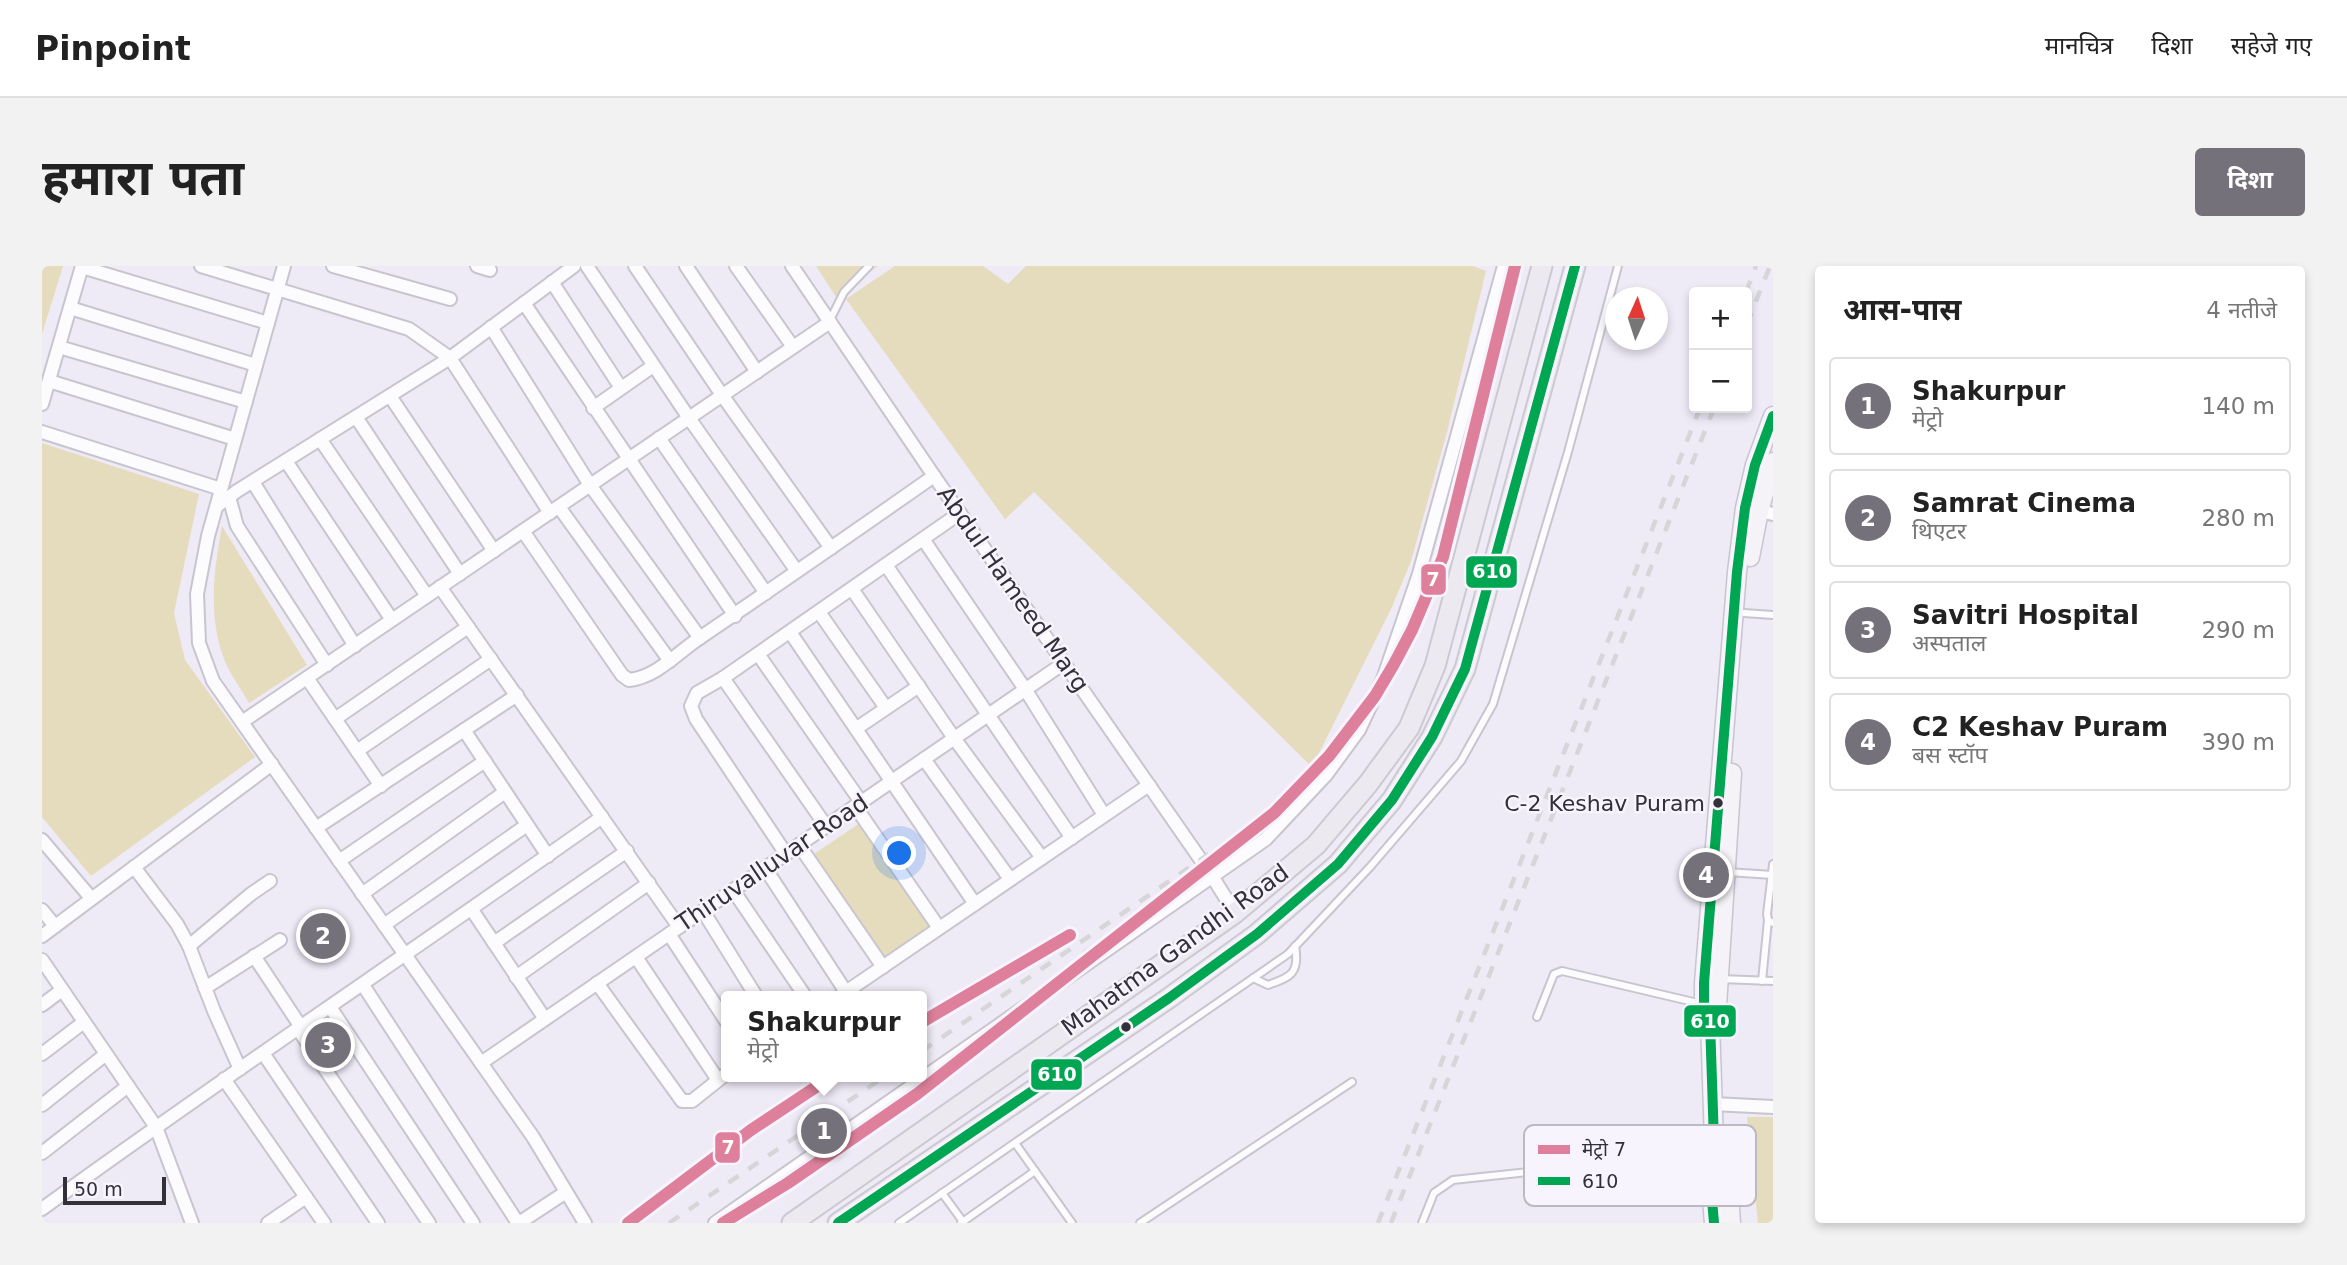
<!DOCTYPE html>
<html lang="hi">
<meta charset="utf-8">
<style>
body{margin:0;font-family:"DejaVu Sans","Noto Sans Devanagari",sans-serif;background:#f2f2f2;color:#222}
.controls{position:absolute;right:21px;top:21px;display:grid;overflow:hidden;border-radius:7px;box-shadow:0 4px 10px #0003}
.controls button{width:63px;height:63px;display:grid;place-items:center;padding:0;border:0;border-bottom:2px solid #e0e0e0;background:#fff;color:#222;font:35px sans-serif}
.compass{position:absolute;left:1563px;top:21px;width:63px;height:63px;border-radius:50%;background:#fff;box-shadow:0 4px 10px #0003;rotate:3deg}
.scale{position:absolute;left:21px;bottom:18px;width:103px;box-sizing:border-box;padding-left:7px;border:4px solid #333039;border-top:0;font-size:19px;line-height:24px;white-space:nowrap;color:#333039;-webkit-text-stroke:5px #f8f4fe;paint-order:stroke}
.you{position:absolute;left:858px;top:588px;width:24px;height:24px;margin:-18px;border:5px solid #fff;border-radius:50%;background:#1a73e8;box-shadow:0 0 0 10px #1a73e833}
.badge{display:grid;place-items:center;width:46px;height:46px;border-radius:50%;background:#74717b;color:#fff;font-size:23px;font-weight:700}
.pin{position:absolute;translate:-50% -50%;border:4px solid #fff;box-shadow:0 2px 7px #0006}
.popup{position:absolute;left:679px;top:725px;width:206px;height:91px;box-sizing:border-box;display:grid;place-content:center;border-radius:7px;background:#fff;filter:drop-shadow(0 2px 5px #0005);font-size:23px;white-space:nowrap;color:#767676}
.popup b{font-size:26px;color:#222}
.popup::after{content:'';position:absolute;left:50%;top:100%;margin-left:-14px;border:14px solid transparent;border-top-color:#fff}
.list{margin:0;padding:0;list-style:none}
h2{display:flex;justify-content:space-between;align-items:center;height:91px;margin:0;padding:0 28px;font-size:30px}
h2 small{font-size:23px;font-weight:400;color:#767676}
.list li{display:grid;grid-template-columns:46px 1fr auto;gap:21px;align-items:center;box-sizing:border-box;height:98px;margin:0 14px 14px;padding:0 14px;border:2px solid #e0e0e0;border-radius:7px}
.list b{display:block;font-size:26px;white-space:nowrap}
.list p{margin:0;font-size:23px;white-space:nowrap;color:#767676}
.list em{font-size:23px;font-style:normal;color:#767676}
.map{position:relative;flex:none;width:1731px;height:957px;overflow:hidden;border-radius:7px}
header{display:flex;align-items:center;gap:42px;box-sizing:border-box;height:98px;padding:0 35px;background:#fff;border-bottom:2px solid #e0e0e0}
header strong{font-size:33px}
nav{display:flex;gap:38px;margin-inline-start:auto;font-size:24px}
.intro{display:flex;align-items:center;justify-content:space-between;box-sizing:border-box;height:168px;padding:0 42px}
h1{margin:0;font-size:49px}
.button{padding:18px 32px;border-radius:7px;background:#74717b;color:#fff;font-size:24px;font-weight:700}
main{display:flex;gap:42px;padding:0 42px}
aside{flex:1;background:#fff;border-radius:7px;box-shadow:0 4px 10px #0003}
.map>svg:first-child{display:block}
.green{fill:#e5dcbd}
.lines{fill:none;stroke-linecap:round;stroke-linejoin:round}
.lane-casing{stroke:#c9c5cf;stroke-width:10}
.street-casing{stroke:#c9c5cf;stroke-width:16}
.secondary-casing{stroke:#c9c5cf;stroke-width:21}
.primary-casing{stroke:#cccad0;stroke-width:23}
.lane{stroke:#fcfcfe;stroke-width:6}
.street{stroke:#fcfcfe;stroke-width:12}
.secondary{stroke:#f5f3f7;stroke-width:18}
.primary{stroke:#eceaf0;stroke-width:19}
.rail{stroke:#d6d5d8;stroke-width:4.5;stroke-dasharray:12 12;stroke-linecap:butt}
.bus-1-casing{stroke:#f8f4fe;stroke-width:16}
.bus-1{stroke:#00a651;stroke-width:10}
.metro-1-casing{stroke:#f8f4fe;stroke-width:18}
.metro-1{stroke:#de809b;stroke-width:12}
.bus-dot{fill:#333039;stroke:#f8f4fe;stroke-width:2.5}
.labels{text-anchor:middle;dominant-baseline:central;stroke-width:5;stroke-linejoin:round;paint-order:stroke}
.bus-label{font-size:22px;fill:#333039;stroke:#f8f4fe;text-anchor:end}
.street-label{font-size:24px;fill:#333039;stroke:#f8f4fe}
.key{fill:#f8f4fe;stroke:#bdb9c3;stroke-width:2}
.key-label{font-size:19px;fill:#333039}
.line-badge{stroke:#f8f4fe;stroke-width:2.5}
.badge-label{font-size:19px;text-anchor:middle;font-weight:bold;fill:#fff}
</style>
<header>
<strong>Pinpoint</strong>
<nav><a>मानचित्र</a><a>दिशा</a><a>सहेजे गए</a></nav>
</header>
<div class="intro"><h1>हमारा पता</h1><a class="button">दिशा</a></div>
<main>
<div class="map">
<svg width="1731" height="957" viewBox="0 0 1731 957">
<rect width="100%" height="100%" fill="#eeeaf6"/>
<g class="green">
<polygon points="0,0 21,0 0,68"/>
<polygon points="774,0 836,0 794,31"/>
<polygon points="853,0 941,0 966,18 984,0 1431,0 1444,5 1405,166 1369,295 1350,341 1270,501 992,226 963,253 804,33"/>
<polygon points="0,177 157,228 132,347 143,394 213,491 49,610 0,551"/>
<path d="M 180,260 L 265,399 L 207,437 C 199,422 186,406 181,390 C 166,347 172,304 180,260 Z"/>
<polygon points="818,557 888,660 840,693 769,590"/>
<polygon points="1705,851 1731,851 1731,957 1716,957"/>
</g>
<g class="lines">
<defs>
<g id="lane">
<polyline points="788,54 802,26 827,0"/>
<polyline points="1702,347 1731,349"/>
<polyline points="1731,598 1725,648 1726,654 1731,657"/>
<polyline points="1685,606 1731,609"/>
<path d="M 1211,712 L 1226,719 C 1249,711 1258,707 1253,680"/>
<polyline points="1678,713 1731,715"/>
<polyline points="1720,715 1726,654"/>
<polyline points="1495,751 1512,708 1520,705 1660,738"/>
<polyline points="973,877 1030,957"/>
<polyline points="900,927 922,957"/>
<polyline points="857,957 1246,688 1328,601 1419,495 1451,438 1526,186 1576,0"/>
<polyline points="919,957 993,905"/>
<polyline points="1098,957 1310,816"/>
<polyline points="1380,957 1392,927 1411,914 1664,887"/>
</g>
<g id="street">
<polyline points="159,0 367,63 408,92 508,247"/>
<polyline points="242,0 166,270 155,328 157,377 171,415 491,871 543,957"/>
<polyline points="291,0 408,33"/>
<polyline points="435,0 448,4"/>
<polyline points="545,0 647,152 754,304"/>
<polyline points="593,0 680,129 789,282"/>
<polyline points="644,0 715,106"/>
<polyline points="694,0 751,81"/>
<polyline points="750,0 892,210 1170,610 1193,647"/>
<polyline points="40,1 226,57"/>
<polyline points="510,16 579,122"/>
<polyline points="482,37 693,350"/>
<polyline points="28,42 214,99"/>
<polyline points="449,61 548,219 658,372"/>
<polyline points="17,81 204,136"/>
<polyline points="7,115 193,173"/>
<polyline points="348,130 452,285"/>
<polyline points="0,138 40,0"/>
<polyline points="551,142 611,100"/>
<polyline points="314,151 418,308"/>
<polyline points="0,166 179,223"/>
<polyline points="617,172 724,327"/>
<polyline points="278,173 385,330"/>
<polyline points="244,195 350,354"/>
<polyline points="211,216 313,380"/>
<polyline points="187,231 195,260 285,399"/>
<polyline points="175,240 195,225 408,92 532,0"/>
<polyline points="517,241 628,395"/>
<polyline points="1717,245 1731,248"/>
<path d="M 481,265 L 580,409 L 587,414 C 615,411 636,386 659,371 C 737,318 815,264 892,210"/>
<polyline points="881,273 983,423 1062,549"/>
<polyline points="844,299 1030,572"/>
<polyline points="398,321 637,661"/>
<polyline points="810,323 912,472 1000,592"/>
<polyline points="777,346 844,442"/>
<polyline points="748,366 933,638"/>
<polyline points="716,388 819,536"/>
<polyline points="265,412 339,520"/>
<polyline points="681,412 784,560"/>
<polyline points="293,453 426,361"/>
<polyline points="200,456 788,56"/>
<polyline points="815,462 877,420"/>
<polyline points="422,464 506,590"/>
<polyline points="315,485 449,393"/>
<polyline points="882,493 968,613"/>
<polyline points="813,540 897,662"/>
<polyline points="274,562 475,429"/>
<polyline points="0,574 49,632"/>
<polyline points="757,579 841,701"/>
<polyline points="744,588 654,453 649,440 655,427 681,412 918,247"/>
<polyline points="297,595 443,495"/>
<polyline points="92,601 135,658 147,680 172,745 198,803"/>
<polyline points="723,602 804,726"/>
<polyline points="691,624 763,730"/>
<polyline points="320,628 463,526"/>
<polyline points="0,644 13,660"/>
<polyline points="430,644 503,753"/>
<polyline points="661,645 714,730"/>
<polyline points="342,659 485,559"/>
<polyline points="627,668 684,755"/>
<polyline points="0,670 230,498"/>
<polyline points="452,677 585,585"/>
<polyline points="147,680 209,628 228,615"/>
<polyline points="212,690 259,761"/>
<polyline points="594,691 676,814"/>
<polyline points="0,694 114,861 150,957"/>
<polyline points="474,711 607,617"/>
<polyline points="555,717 640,835 650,835 684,808"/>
<polyline points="321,719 476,957"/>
<polyline points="163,722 238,674"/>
<polyline points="798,730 1107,519"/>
<polyline points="0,739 20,724"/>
<polyline points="288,741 431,957"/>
<polyline points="256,763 387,957"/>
<polyline points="221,787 336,957"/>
<polyline points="0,788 42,756"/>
<polyline points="439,797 1022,397"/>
<polyline points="182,813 282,957"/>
<polyline points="1671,838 1731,841"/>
<polyline points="0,839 64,788"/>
<polyline points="0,887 86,820"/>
<path d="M 0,943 C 184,809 374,683 560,551"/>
<polyline points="226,957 264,931"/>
<polyline points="477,957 524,926"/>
<polyline points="673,957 1224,573 1284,509 1317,464 1341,413 1377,308 1462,0"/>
</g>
<g id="secondary">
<polyline points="1708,291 1717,245 1731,196"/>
<polyline points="1668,755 1675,740 1690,507"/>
<polyline points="1672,876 1684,887 1689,957"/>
<polyline points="1672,957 1666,887 1672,876 1668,755 1662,739 1662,717 1695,306 1703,242 1713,199 1731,150"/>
</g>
<g id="primary">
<polyline points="750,957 1193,647 1274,579 1326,518 1367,462 1393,400 1500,0"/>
<polyline points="796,957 1127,732 1215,668 1296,598 1350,534 1390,471 1423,403 1533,0"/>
</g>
</defs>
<use href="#lane" class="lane-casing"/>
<use href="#street" class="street-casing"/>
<use href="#secondary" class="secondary-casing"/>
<use href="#primary" class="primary-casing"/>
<use href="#lane" class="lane"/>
<use href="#street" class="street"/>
<use href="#secondary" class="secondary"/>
<use href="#primary" class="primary"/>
<g class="rail">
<polyline points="1704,26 1714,0"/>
<polyline points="1705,58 1728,0"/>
<polyline points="1042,687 1104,648"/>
<polyline points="880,785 1177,581"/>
<polyline points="627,957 842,811"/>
<polyline points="1336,957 1658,142"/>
<polyline points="1349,957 1672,142"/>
</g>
<defs>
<g id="bus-1">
<polyline points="796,957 1127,732 1215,668 1296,598 1350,534 1390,471 1423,403 1533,0"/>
<polyline points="1672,957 1666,887 1672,876 1668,755 1662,739 1662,717 1695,306 1703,242 1713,199 1731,150"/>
</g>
</defs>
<use href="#bus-1" class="bus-1-casing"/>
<use href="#bus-1" class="bus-1"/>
<defs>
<g id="metro-1">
<polyline points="880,756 1028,669"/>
<polyline points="586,957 709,864 789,811"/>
<polyline points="681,957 746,917 875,828 1232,547 1287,490 1333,430 1352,398 1370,364 1401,291 1473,0"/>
</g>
</defs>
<use href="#metro-1" class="metro-1-casing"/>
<use href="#metro-1" class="metro-1"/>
</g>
<g class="bus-dot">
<circle cx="1676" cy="537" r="6"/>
<circle cx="1084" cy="761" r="6"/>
</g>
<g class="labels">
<g class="bus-label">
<text x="1663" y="537">C-2 Keshav Puram</text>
</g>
<g class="street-label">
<text transform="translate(971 323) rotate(55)">Abdul Hameed Marg</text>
<text transform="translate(730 597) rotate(-34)">Thiruvalluvar Road</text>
<text transform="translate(1133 684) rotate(-36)">Mahatma Gandhi Road</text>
</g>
</g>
<rect x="1482" y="859" width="232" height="81" rx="10" class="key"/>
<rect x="1496" y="879" width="32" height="9" fill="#de809b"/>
<rect x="1496" y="911" width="32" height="8" fill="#00a651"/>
<g class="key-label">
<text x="1540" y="890">मेट्रो 7</text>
<text x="1540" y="922">610</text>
</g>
<g class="line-badge">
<rect x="1423" y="289" width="53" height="34" rx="7" fill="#00a651"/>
<rect x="1378" y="297" width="27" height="33" rx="7" fill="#de809b"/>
<rect x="1641" y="738" width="54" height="34" rx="7" fill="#00a651"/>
<rect x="988" y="792" width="53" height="33" rx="7" fill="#00a651"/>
<rect x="672" y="865" width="27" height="33" rx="7" fill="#de809b"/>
</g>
<g class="badge-label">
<text x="1450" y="312">610</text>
<text x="1391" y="320">7</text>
<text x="1668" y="762">610</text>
<text x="1015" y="815">610</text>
<text x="686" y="888">7</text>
</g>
</svg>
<div class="controls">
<button>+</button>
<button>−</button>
</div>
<svg class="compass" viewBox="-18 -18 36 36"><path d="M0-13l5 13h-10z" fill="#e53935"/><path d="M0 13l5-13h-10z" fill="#767676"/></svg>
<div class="scale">50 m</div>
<div class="you"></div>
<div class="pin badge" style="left:782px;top:865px">1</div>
<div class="popup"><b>Shakurpur</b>मेट्रो</div>
<div class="pin badge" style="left:281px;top:670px">2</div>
<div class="pin badge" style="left:286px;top:779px">3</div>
<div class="pin badge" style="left:1664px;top:609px">4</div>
</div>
<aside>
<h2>आस-पास<small>4 नतीजे</small></h2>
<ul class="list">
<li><span class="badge">1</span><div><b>Shakurpur</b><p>मेट्रो</p></div><em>140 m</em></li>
<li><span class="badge">2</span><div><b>Samrat Cinema</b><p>थिएटर</p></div><em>280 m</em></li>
<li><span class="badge">3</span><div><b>Savitri Hospital</b><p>अस्पताल</p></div><em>290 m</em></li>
<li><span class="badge">4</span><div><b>C2 Keshav Puram</b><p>बस स्टॉप</p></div><em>390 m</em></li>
</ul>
</aside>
</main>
